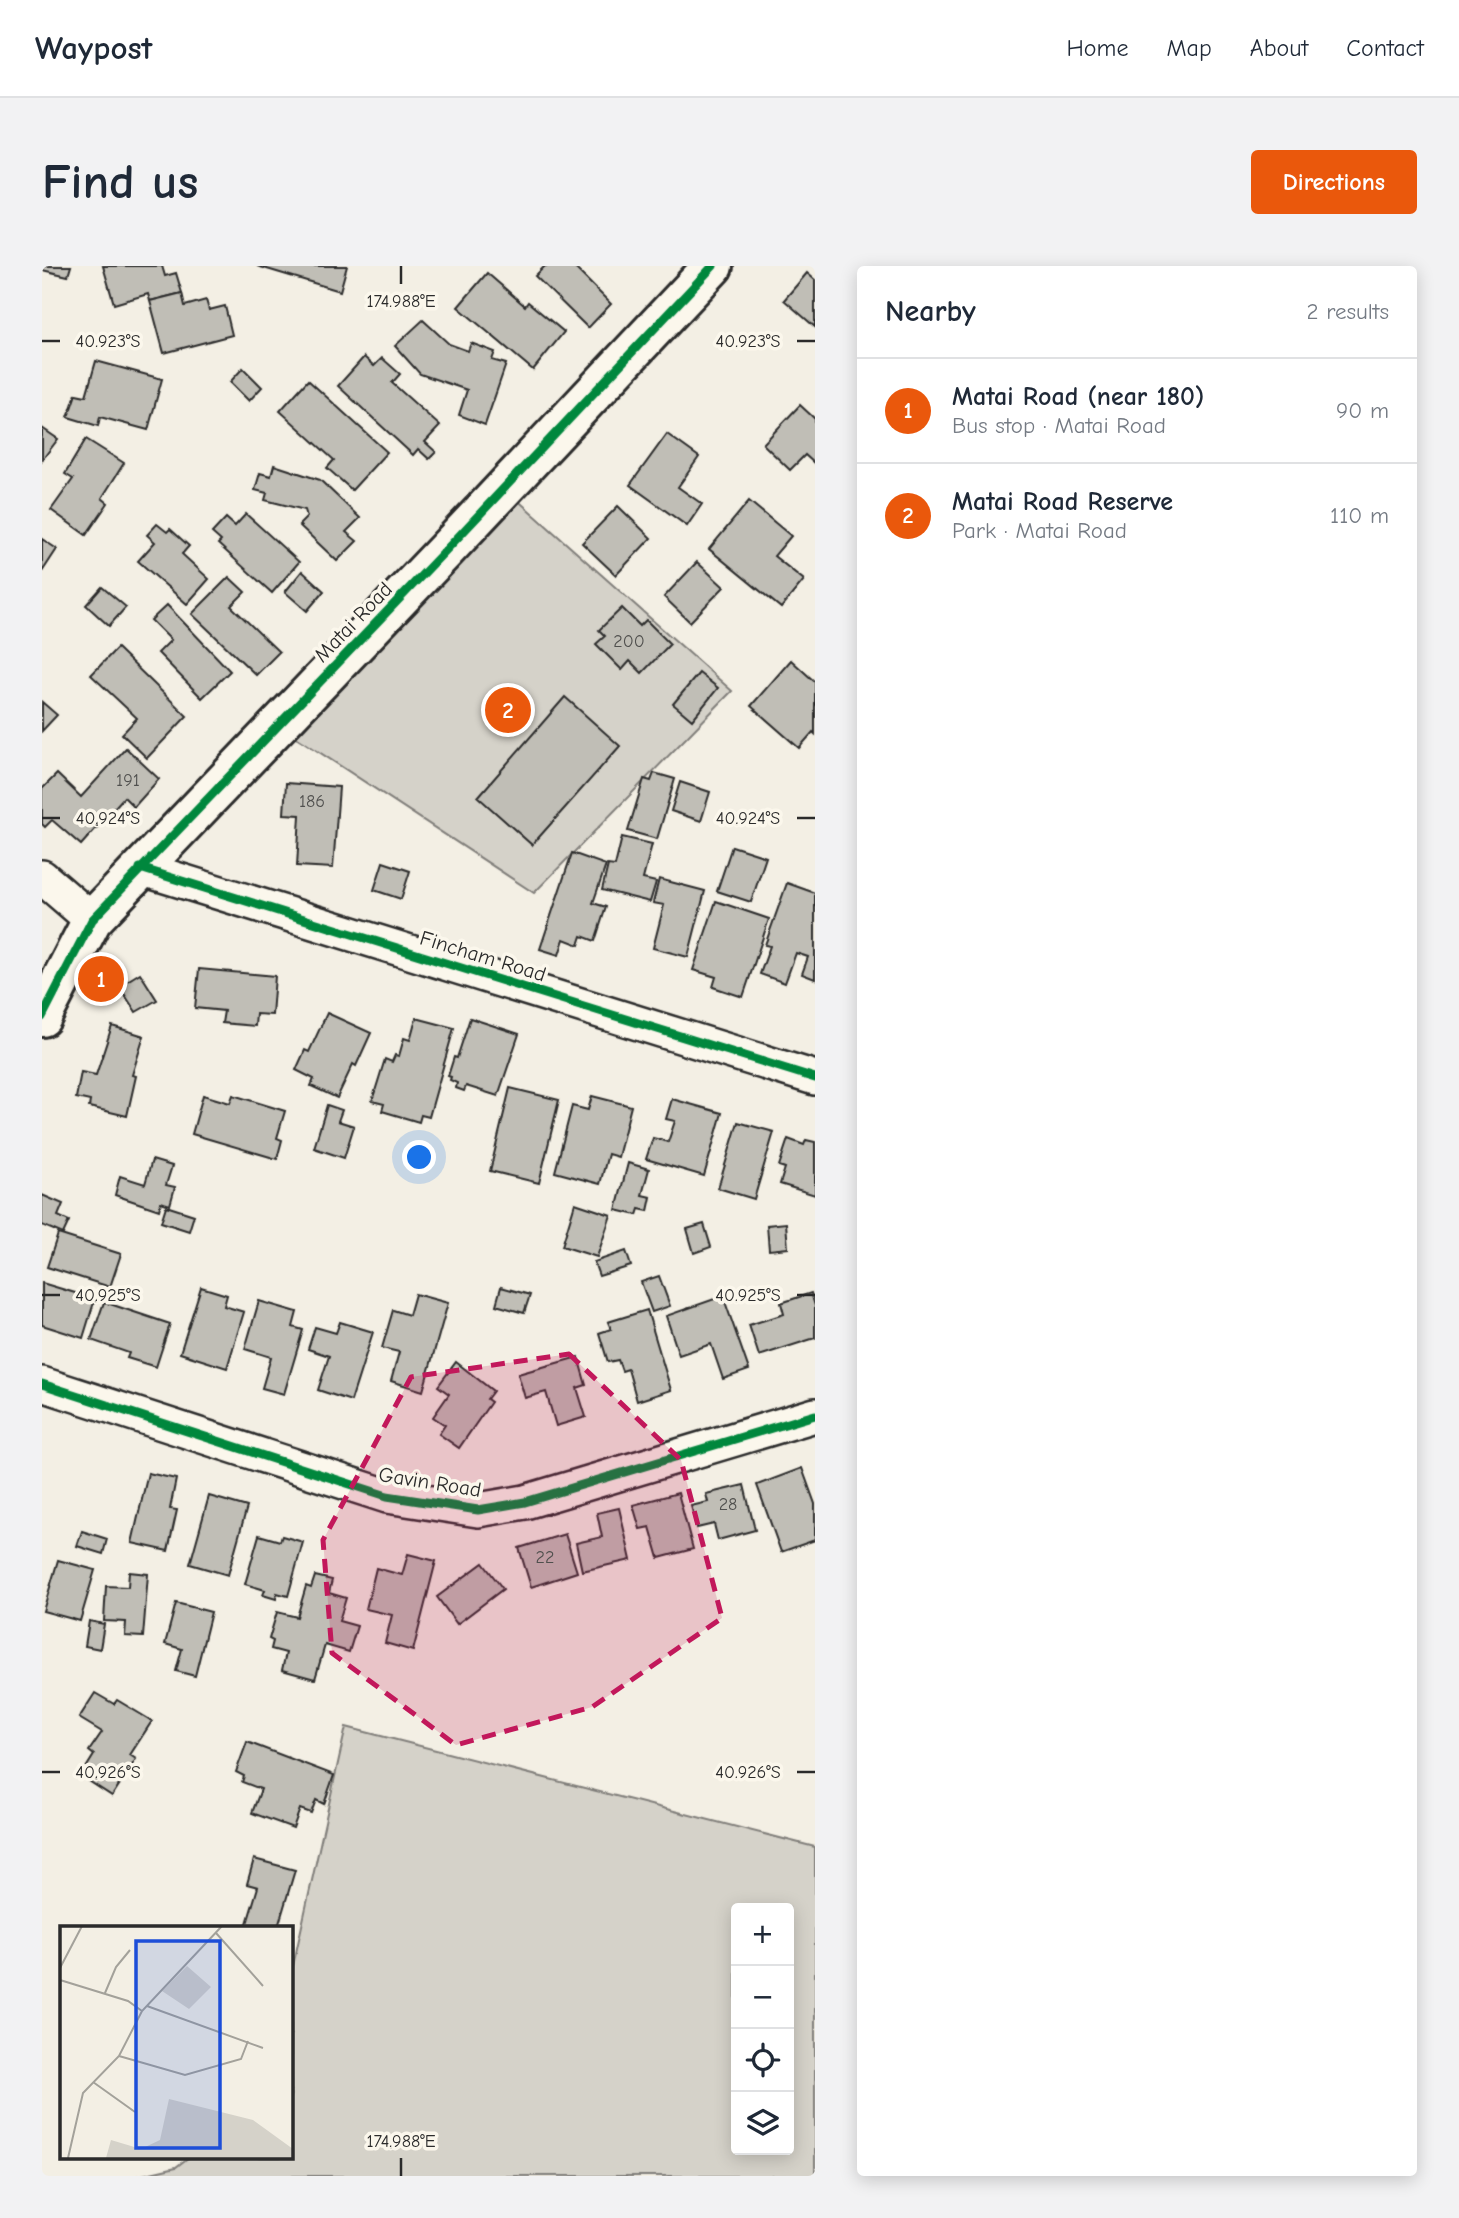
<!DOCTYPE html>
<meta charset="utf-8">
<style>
body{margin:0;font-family:"Comic Neue",sans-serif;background:#f2f2f3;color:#1f2937}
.controls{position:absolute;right:21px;bottom:21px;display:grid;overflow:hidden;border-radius:7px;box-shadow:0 4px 18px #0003}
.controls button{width:63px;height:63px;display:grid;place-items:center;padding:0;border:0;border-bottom:2px solid #e0e1e3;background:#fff;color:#1f2937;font:35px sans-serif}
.you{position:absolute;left:378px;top:892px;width:24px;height:24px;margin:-18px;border:5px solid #fff;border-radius:50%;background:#1a73e8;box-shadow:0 0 0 10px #1a73e833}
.badge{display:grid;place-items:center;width:46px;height:46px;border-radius:50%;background:#ea580c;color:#fff;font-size:23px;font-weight:700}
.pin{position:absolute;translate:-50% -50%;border:4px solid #fff;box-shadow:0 2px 7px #0006}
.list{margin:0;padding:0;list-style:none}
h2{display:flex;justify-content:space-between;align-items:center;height:91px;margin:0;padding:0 28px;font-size:30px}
h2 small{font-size:23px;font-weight:400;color:#747a83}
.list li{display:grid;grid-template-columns:46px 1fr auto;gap:21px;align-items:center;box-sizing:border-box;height:105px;padding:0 28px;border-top:2px solid #e0e1e3}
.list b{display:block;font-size:26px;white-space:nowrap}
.list p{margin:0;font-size:23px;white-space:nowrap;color:#747a83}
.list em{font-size:23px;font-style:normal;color:#747a83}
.icon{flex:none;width:38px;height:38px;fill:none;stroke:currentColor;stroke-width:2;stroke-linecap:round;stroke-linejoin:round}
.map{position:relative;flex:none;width:773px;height:1910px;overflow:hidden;border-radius:7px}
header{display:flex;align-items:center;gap:42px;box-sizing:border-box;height:98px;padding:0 35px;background:#fff;border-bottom:2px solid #e0e1e3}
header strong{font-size:33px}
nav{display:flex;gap:38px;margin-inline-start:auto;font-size:24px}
.intro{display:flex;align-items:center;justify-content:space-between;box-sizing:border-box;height:168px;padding:0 42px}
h1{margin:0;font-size:49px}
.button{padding:18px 32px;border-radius:7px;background:#ea580c;color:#fff;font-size:24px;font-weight:700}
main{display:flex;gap:42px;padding:0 42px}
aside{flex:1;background:#fff;border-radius:7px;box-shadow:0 4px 18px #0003}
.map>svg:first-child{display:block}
.green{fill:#d5d2c9;stroke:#807e7a;stroke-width:2;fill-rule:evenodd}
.building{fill:#c0beb6;stroke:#2b2b2b;stroke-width:2}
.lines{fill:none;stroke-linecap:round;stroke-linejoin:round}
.minor-casing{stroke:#2b2b2b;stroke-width:38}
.tertiary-casing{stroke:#2b2b2b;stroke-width:44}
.minor{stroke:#fbf7ec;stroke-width:33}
.tertiary{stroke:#fbf7ec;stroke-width:38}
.cycleway-casing{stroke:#fbf7ec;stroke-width:13}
.cycleway{stroke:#00873e;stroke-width:9}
.marked{fill:#c2185b;fill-opacity:0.2;stroke:#c2185b;stroke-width:5;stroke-dasharray:14 9;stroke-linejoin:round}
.ticks{fill:none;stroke:#2b2b2b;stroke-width:2.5}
.labels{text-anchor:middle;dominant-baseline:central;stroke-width:7;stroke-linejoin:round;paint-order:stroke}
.number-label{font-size:18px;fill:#50504e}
.street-label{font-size:21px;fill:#2b2b2b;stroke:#fbf7ec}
.inset-road{fill:none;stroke:#a3a19a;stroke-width:2}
.view{fill:#1d4ed8;fill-opacity:0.15;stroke:#1d4ed8;stroke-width:3.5}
.inset-edge{fill:none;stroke:#2b2b2b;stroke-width:3.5}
.ticks-label{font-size:18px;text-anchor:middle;fill:#2b2b2b;stroke:#fbf7ec;stroke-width:7;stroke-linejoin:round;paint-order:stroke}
</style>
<header>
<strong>Waypost</strong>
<nav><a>Home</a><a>Map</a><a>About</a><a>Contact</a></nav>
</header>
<div class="intro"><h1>Find us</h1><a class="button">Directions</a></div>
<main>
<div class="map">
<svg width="773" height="1910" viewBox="0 0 773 1910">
<rect width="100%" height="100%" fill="#f3efe4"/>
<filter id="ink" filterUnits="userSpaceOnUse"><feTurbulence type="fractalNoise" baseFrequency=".0143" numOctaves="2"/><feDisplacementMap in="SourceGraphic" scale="14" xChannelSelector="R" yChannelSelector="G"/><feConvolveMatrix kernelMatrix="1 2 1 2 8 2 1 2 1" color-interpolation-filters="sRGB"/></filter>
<g filter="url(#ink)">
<g class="green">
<polygon points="471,230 690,425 492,627 242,463"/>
<path d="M 304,1461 L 773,1581 L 773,1910 L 96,1910 L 134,1901 L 147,1891 L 248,1891 L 249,1709 ZM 747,1642 L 747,1884 L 694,1884 L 694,1642 Z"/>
</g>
<g class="building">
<polygon points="0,0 29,0 26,10 0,4"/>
<polygon points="61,0 120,0 123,10 134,7 140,27 108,35 106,28 72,38"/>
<polygon points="215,0 305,0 298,25"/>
<polygon points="503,0 531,0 569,38 546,62 493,10"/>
<polygon points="445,7 483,40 486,36 522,66 491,104 416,41"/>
<polygon points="765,7 773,14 773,61 742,34"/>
<polygon points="140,27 143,40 164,34 167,44 183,40 190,69 122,87 108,35"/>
<polygon points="381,54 407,78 426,85 429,77 453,86 450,94 464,98 443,159 417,149 425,124 378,108 353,80"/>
<polygon points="322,91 332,100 340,92 358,108 350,117 398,160 383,176 394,186 387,193 376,183 371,189 296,120"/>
<polygon points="54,95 120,113 106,164 58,151 56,160 26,151 34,128 44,130"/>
<polygon points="201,102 220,121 207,135 188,116"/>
<polygon points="266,114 345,186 310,224 285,202 292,194 238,145"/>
<polygon points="758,139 773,153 773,198 763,189 748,204 721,178"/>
<polygon points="0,162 16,173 0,194"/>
<polygon points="625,168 657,191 636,221 660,238 645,260 588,219"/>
<polygon points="44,173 82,197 60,232 66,237 44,269 9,244 31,213 23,208"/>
<polygon points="232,199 278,214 318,252 304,266 315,275 295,295 257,259 265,251 263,244 223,234 225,227 213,224 218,207 229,210"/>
<polygon points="707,235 749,270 732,290 762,314 739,342 667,283"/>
<polygon points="576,240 609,272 574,309 540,277"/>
<polygon points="204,248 257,296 230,327 176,278 179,275 170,267 184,252 193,260"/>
<polygon points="115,258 125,266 128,263 147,280 140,288 167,313 145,338 96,295 113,276 105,269"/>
<polygon points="0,273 15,283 0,306"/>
<polygon points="655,296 682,321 648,356 622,331"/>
<polygon points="260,305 282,325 265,345 243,326"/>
<polygon points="187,311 203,326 189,340 237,386 214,409 150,348"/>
<polygon points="60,321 84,341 67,360 44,339"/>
<polygon points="125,339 188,405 160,432 116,387 129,374 109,354"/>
<polygon points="580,342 598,360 604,354 628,378 600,407 588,395 580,404 554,378 563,370 557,364"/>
<polygon points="75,382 145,450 105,492 80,468 95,452 49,409"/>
<polygon points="749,394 773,416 773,468 771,466 757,482 709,440"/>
<polygon points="657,407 676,422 650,454 631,438"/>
<polygon points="523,431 578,480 490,579 436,531"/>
<polygon points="0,436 15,449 0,465"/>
<polygon points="84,482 117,513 92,541 82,531 39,579 10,554 3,561 0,558 0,523 15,508 39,531"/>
<polygon points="612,507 633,513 615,573 586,565 602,513 609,515"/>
<polygon points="638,516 668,526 659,555 629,545"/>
<polygon points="244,517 297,521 291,602 255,600 258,549 242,548"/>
<polygon points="580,571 610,578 601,613 614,616 608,636 560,624 566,599 573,600"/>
<polygon points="690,580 724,591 709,636 675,625"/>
<polygon points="530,587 564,599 551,637 564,641 553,675 540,670 537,679 522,673 517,689 498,683"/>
<polygon points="341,596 368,605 359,633 332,624"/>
<polygon points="617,613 663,625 646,691 611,682 622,639 611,637"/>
<polygon points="745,617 773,627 773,713 760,708 766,691 754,687 743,717 718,708 728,680 723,679"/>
<polygon points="674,635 727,653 701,731 671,721 674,711 651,704"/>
<polygon points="157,703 233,710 230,749 214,748 213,760 180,757 182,745 153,742"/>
<polygon points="98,707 115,734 94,746 77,720"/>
<polygon points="285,747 329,767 314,800 311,798 295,832 269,820 272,813 254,804 263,784 267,786"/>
<polygon points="374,752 412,762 387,851 379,849 377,856 340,845 342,838 330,835 343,793 350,796 353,789 357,790 362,772 368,774"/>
<polygon points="428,752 477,768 456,830 424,820 422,825 414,822 415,817 408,814 409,811 406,810 412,791 415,792"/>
<polygon points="70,760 102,770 90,809 94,810 85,850 47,841 48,835 34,832 39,806 54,809"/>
<polygon points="468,822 517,834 497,917 448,905"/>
<polygon points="161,829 188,837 191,829 243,845 235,872 240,874 235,893 150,868"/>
<polygon points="550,830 589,840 576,891 566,888 558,918 513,906 530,840 546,844"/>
<polygon points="630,833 680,847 662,910 604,893 611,872 626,876 633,855 624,853"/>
<polygon points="285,839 300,844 296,855 312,860 302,892 272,882"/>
<polygon points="696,856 732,866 712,933 676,922"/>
<polygon points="746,873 762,879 764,874 773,876 773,929 738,918 743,902 737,900"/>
<polygon points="110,894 130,900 124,919 133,921 128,939 119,936 117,944 73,929 78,910 103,918"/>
<polygon points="586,897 607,903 600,929 609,931 606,945 597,943 595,949 574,944"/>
<polygon points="0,929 21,938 16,950 27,955 21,968 0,959"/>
<polygon points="533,937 569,949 555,991 520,980"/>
<polygon points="124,940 152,949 147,965 119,956"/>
<polygon points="744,957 746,982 727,984 725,959"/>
<polygon points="662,958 669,981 652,987 645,963"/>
<polygon points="16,968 79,988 68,1021 5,1001"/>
<polygon points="584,985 589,1000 557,1010 552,996"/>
<polygon points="617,1010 628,1040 610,1046 599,1016"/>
<polygon points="0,1017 53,1033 41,1072 0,1059"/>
<polygon points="159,1021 185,1029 182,1040 202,1046 185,1102 138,1087"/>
<polygon points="459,1021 488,1029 482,1047 454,1039"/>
<polygon points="769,1027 773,1040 773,1072 717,1090 707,1059 742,1048 739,1037"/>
<polygon points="373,1028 406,1037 381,1125 349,1115 357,1086 340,1082 351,1044 367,1049"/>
<polygon points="681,1030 707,1104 681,1113 669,1078 637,1089 624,1050"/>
<polygon points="217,1035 255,1046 251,1061 261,1064 242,1128 220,1122 229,1091 203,1083"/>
<polygon points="62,1036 128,1058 114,1101 85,1092 87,1087 49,1074"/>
<polygon points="605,1044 629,1124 595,1135 586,1103 580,1105 576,1094 566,1096 557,1067 569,1063 566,1056"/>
<polygon points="298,1056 331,1066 309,1135 276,1124 287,1090 266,1083 273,1061 294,1067"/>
<polygon points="536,1091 544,1119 535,1122 544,1151 514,1160 504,1126 483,1132 476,1108"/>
<polygon points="414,1096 451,1125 445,1133 449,1136 417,1182 397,1168 403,1159 391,1151 407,1128 396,1120"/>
<polygon points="760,1202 773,1238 773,1274 739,1286 715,1219"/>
<polygon points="106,1207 134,1213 128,1243 135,1244 126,1285 90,1277"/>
<polygon points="702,1219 713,1264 676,1274 672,1258 655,1262 649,1240 666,1236 664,1228"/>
<polygon points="636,1227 651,1283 617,1292 608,1261 598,1263 591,1239"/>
<polygon points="167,1230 205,1241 186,1309 148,1298"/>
<polygon points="577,1242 589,1294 540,1305 534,1277 560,1271 555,1247"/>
<polygon points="40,1265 65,1273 61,1288 35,1280"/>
<polygon points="523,1268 535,1306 489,1321 477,1282"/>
<polygon points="217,1269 238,1275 240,1270 261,1276 246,1330 235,1327 234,1333 221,1329 223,1324 203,1318"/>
<polygon points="366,1288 394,1295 371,1385 343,1377 350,1349 324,1343 334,1302 360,1309"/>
<polygon points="16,1294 53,1304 38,1355 1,1345"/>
<polygon points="441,1297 461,1323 415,1358 395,1331"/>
<polygon points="87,1306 106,1308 101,1371 83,1370 84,1356 62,1355 64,1320 86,1321"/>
<polygon points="273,1310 290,1314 287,1327 304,1332 297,1355 315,1360 307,1386 283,1379 273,1413 240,1404 244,1387 229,1383 231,1375 227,1373 235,1346 255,1351 264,1320 269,1322"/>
<polygon points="134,1337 169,1346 153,1410 134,1405 140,1383 123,1378"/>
<polygon points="47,1355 62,1358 58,1383 43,1380"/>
<polygon points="53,1427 72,1438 75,1434 110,1455 88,1489 94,1493 70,1530 39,1510 52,1489 47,1485 60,1466 37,1452"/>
<polygon points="205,1476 292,1509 282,1538 274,1534 269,1547 258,1543 251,1562 210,1547 219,1523 200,1516 202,1510 194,1506"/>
<polygon points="212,1593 253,1604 236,1661 204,1661 216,1621 205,1618"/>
</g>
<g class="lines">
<defs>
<g id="minor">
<polyline points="98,602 773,812"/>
<polyline points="0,611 50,654"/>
<polyline points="0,1118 345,1230 436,1244 483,1236 773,1149"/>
</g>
<polyline id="tertiary" points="0,751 50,654 403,285 671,0"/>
</defs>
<use href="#minor" class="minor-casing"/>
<use href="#tertiary" class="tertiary-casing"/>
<use href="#minor" class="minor"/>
<use href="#tertiary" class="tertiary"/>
<defs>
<g id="cycleway">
<polyline points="98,602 773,812"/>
<polyline points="0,751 50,654 403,285 671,0"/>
<polyline points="0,1118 345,1230 436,1244 483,1236 773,1149"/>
</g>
</defs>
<use href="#cycleway" class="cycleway-casing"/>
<use href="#cycleway" class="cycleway"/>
</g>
</g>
<path class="marked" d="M 527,1088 L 639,1194 L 680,1352 L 550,1441 L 414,1479 L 290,1387 L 281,1274 L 369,1111 Z"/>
<path class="ticks" d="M 359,0 L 359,18M 0,75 L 18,75M 755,75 L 773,75M 0,552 L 18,552M 755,552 L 773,552M 0,1029 L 18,1029M 755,1029 L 773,1029M 0,1506 L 18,1506M 755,1506 L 773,1506M 359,1892 L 359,1910"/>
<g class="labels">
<g class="number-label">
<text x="587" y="375">200</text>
<text x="86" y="514">191</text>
<text x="270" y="535">186</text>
<text x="686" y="1238">28</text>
<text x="503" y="1291">22</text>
</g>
<g class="street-label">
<text transform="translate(311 356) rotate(-46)">Matai Road</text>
<text transform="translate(441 690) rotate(17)">Fincham Road</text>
<text transform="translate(388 1216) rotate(9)">Gavin Road</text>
</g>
</g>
<g transform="translate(18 1660)">
<rect width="233" height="233" fill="#f3efe4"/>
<path d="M 127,40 L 151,61 L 129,83 L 102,65 ZM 109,173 L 193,194 L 233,223 L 233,232 L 46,232 L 51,214 L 81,223 L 100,214 Z" fill="#d5d2c9"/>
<path class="inset-road" d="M 156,7 L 203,60M 0,42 L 22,0M 0,54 L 68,75 L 82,85M 45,67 L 56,41 L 70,24M 87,80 L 203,122M 59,130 L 125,149 L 181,133 L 188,115M 33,156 L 75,186M 8,232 L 23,167 L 59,130 L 82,85 L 162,0"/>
<path class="view" d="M 76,15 L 160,15 L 160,222 L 76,222 Z"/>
<rect width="233" height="233" class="inset-edge"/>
</g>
<g class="ticks-label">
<text x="359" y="41">174.988°E</text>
<text x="66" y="81">40.923°S</text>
<text x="706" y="81">40.923°S</text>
<text x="66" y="558">40.924°S</text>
<text x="706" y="558">40.924°S</text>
<text x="66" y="1035">40.925°S</text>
<text x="706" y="1035">40.925°S</text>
<text x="66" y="1512">40.926°S</text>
<text x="706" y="1512">40.926°S</text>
<text x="359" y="1881">174.988°E</text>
</g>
</svg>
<div class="controls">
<button>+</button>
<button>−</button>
<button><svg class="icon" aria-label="locate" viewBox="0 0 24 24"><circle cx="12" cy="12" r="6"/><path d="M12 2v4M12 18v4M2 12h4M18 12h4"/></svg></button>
<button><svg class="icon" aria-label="layers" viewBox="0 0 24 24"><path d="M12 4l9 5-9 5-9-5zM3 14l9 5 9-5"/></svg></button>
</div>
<div class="you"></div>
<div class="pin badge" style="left:59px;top:713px">1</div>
<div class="pin badge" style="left:466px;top:444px">2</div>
</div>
<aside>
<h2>Nearby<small>2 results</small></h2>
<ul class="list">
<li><span class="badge">1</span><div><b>Matai Road (near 180)</b><p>Bus stop · Matai Road</p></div><em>90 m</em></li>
<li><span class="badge">2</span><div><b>Matai Road Reserve</b><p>Park · Matai Road</p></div><em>110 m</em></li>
</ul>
</aside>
</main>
